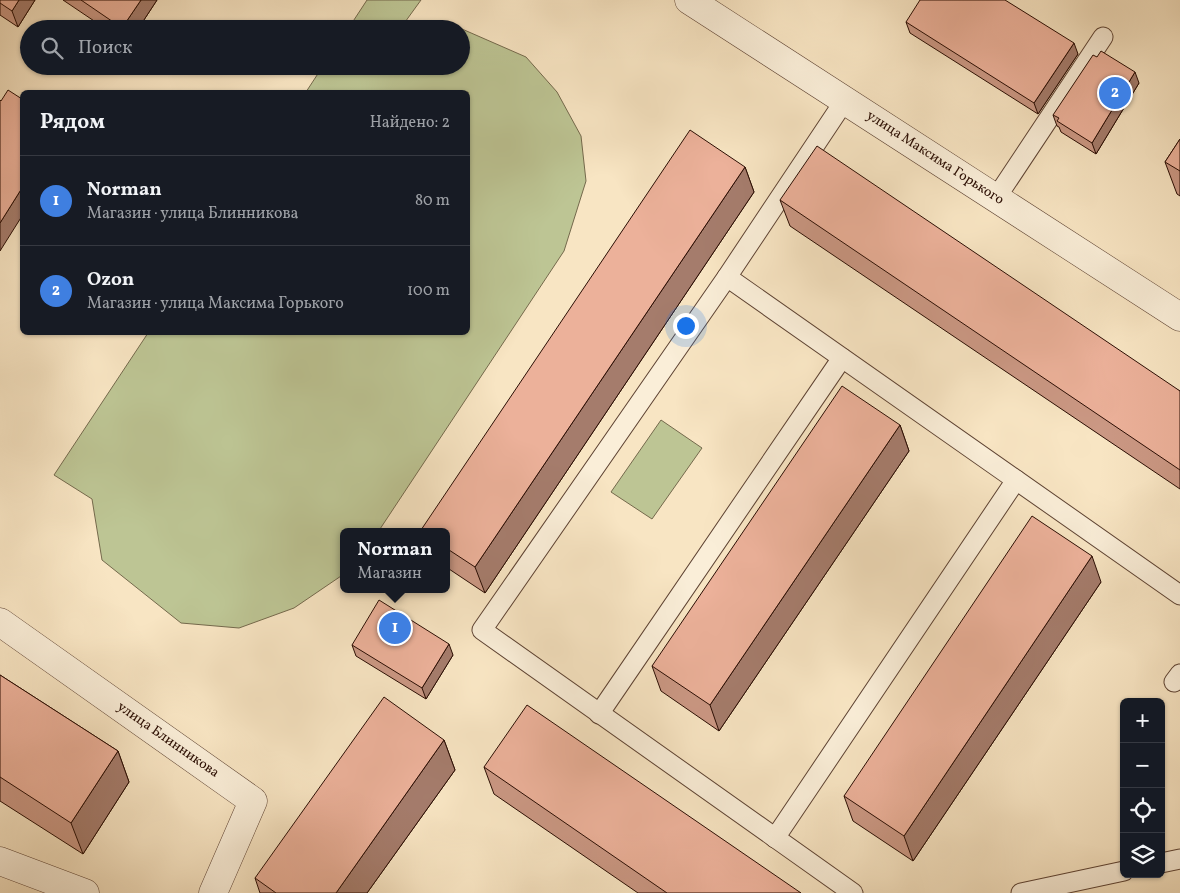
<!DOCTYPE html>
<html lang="ru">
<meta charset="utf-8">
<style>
body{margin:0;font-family:Vollkorn,serif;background:#242831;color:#f1f3f6}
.controls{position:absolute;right:15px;bottom:15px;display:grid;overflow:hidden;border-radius:8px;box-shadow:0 1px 4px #0004}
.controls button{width:45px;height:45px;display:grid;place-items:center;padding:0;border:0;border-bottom:1px solid #363941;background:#171b24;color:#f1f3f6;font:25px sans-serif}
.you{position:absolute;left:685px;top:325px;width:18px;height:18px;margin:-12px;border:4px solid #fff;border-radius:50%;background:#1a73e8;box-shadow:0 0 0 8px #1a73e833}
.badge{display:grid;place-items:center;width:32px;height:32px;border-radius:50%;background:#c59692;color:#fff;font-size:16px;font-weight:700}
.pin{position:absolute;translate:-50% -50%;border:2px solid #fff;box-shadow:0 1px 5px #0006}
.popup{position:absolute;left:340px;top:528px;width:110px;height:65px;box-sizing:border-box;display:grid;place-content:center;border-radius:8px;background:#171b24;filter:drop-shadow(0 1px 4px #0005);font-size:16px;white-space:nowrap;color:#9ea1a6}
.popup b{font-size:19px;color:#f1f3f6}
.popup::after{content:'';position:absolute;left:50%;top:100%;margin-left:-10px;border:10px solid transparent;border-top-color:#171b24}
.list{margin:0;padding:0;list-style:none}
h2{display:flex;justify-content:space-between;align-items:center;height:65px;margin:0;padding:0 20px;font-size:21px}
h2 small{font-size:16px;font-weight:400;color:#9ea1a6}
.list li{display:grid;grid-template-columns:32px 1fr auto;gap:15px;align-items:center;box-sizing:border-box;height:90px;padding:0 20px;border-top:1px solid #363941}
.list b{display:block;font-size:19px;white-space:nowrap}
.list p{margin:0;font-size:16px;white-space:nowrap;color:#9ea1a6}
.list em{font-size:16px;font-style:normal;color:#9ea1a6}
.icon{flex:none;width:28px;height:28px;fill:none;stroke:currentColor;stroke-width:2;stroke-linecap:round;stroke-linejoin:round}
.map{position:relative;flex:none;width:1180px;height:893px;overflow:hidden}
.search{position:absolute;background:#171b24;box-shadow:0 1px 4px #0004;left:20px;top:20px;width:450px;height:55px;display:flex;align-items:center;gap:12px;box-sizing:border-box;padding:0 18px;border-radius:28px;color:#9ea1a6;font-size:19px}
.panel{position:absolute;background:#171b24;box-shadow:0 1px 4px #0004;left:20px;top:90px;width:450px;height:245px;border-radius:8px}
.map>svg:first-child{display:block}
.green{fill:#bdc594;stroke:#74694c}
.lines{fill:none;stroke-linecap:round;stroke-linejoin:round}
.lane-casing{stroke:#5e4333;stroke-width:21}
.street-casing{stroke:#5e4333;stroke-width:29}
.lane{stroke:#faeed8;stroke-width:19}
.street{stroke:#faeed8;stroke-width:28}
.wall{fill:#cb9884;stroke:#2a0d03}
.shaded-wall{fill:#a57c6c;stroke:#2a0d03}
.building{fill:#ecb19a;stroke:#2a0d03}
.labels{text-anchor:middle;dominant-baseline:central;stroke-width:4;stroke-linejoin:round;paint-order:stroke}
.street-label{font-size:14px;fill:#2a0d03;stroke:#faeed8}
</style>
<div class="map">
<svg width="1180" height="893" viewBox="0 0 1180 893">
<rect width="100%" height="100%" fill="#f8e5c3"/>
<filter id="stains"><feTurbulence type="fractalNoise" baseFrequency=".004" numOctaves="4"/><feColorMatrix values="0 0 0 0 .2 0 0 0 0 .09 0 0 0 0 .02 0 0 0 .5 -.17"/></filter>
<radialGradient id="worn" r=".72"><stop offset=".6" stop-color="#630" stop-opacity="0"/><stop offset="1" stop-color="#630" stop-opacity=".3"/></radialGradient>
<g class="green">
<polygon points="367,0 421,0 400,29 348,29"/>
<polygon points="462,29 526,57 557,92 581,136 586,181 564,251 378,532 344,532 344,574 294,608 239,628 181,623 102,560 92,499 54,475 148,333 468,332 468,92 306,92 323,66 461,66"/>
<polygon points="661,420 702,448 652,519 611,492"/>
</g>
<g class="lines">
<defs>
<g id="lane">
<polyline points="845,100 727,277 482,630 853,893"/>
<polyline points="996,198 1103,37"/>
<polyline points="727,277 1180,595"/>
<polyline points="1174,682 1180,674"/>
<polyline points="599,714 842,358"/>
<polyline points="775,838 1016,480"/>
<polyline points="1161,863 1180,859"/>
<polyline points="1021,893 1124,871"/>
</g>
<g id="street">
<polyline points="689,0 1180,317"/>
<polyline points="0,622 253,801 213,893"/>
<polyline points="0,861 85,893"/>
</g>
</defs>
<use href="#lane" class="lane-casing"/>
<use href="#street" class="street-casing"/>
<use href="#lane" class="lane"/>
<use href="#street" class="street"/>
</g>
<g class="wall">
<polygon points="0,0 35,0 18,27 0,15"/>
<polygon points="63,0 157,0 138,29 106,29"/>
<polygon points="906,22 1078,54 1038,114 910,33"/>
<polygon points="1139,83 1096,154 1061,132 1059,127 1057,126 1053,115"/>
<polygon points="1180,139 1180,196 1177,194 1165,162"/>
<polygon points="745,167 754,192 485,593 446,567 446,532 421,532 421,530"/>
<polygon points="780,200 1180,391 1180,489 790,226"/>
<polygon points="900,425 909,451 719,731 661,691 652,666"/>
<polygon points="1101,582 913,861 853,821 844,796"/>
<polygon points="352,645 453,655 426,699 356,656"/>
<polygon points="0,675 118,751 129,782 83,854 0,801"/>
<polygon points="444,740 455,770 367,893 260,893 255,878"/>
<polygon points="484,767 801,893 638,893 494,794"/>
</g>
<g class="shaded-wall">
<polygon points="19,0 35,0 18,27 12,11"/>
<polygon points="141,0 157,0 138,29 123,29 122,28"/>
<polygon points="1074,43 1078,54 1038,114 1034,103"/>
<polygon points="1135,72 1139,83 1096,154 1092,143"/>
<polygon points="745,167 754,192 485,593 475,567"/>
<polygon points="22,188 22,216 0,251 0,223"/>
<polygon points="900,425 909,451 719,731 710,705"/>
<polygon points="1092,556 1101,582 913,861 904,836"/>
<polygon points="449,644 453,655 426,699 422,688"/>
<polygon points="444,740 455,770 367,893 336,893"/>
<polygon points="118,751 129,782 83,854 71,823"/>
</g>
<g class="building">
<polygon points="0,0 19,0 12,11 0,3"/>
<polygon points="81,0 141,0 122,28"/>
<polygon points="920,0 1005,0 1074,43 1034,103 906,22"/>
<polygon points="1101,51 1135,72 1092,143 1057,121 1059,118 1053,115 1093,55 1097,57"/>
<polygon points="8,90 22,99 22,188 0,223 0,100 1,101"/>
<polygon points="690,130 745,167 475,567 446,548 446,532 423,532 421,530"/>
<polygon points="1180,139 1180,171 1165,162"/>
<polygon points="817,146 1180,391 1180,470 780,200"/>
<polygon points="842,386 900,425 710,705 652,666"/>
<polygon points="1032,516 1092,556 904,836 844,796"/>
<polygon points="379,600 449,644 422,688 352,645"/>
<polygon points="0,675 118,751 71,823 0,777"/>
<polygon points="384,697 444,740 336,893 276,893 255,878"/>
<polygon points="527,705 801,893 667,893 484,767"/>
</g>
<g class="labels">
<g class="street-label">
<text transform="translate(935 158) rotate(33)">улица Максима Горького</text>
<text transform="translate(168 740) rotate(35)">улица Блинникова</text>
</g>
</g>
<rect width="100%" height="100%" filter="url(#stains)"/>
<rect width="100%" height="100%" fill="url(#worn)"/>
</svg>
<div class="controls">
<button>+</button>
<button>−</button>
<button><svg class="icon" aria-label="locate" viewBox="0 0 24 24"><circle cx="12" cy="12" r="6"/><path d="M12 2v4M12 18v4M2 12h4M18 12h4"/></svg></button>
<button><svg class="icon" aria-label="layers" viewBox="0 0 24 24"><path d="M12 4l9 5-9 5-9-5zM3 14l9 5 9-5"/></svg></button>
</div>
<div class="you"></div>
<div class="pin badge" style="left:395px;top:628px;background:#3f7fe0">1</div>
<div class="popup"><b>Norman</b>Магазин</div>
<div class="pin badge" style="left:1115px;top:93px;background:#3f7fe0">2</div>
<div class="search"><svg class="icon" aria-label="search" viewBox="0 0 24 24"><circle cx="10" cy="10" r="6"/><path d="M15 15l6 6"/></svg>Поиск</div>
<section class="panel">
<h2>Рядом<small>Найдено: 2</small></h2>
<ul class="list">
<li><span class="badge" style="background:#3f7fe0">1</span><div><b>Norman</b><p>Магазин · улица Блинникова</p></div><em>80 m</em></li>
<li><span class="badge" style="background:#3f7fe0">2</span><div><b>Ozon</b><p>Магазин · улица Максима Горького</p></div><em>100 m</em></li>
</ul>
</section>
</div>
